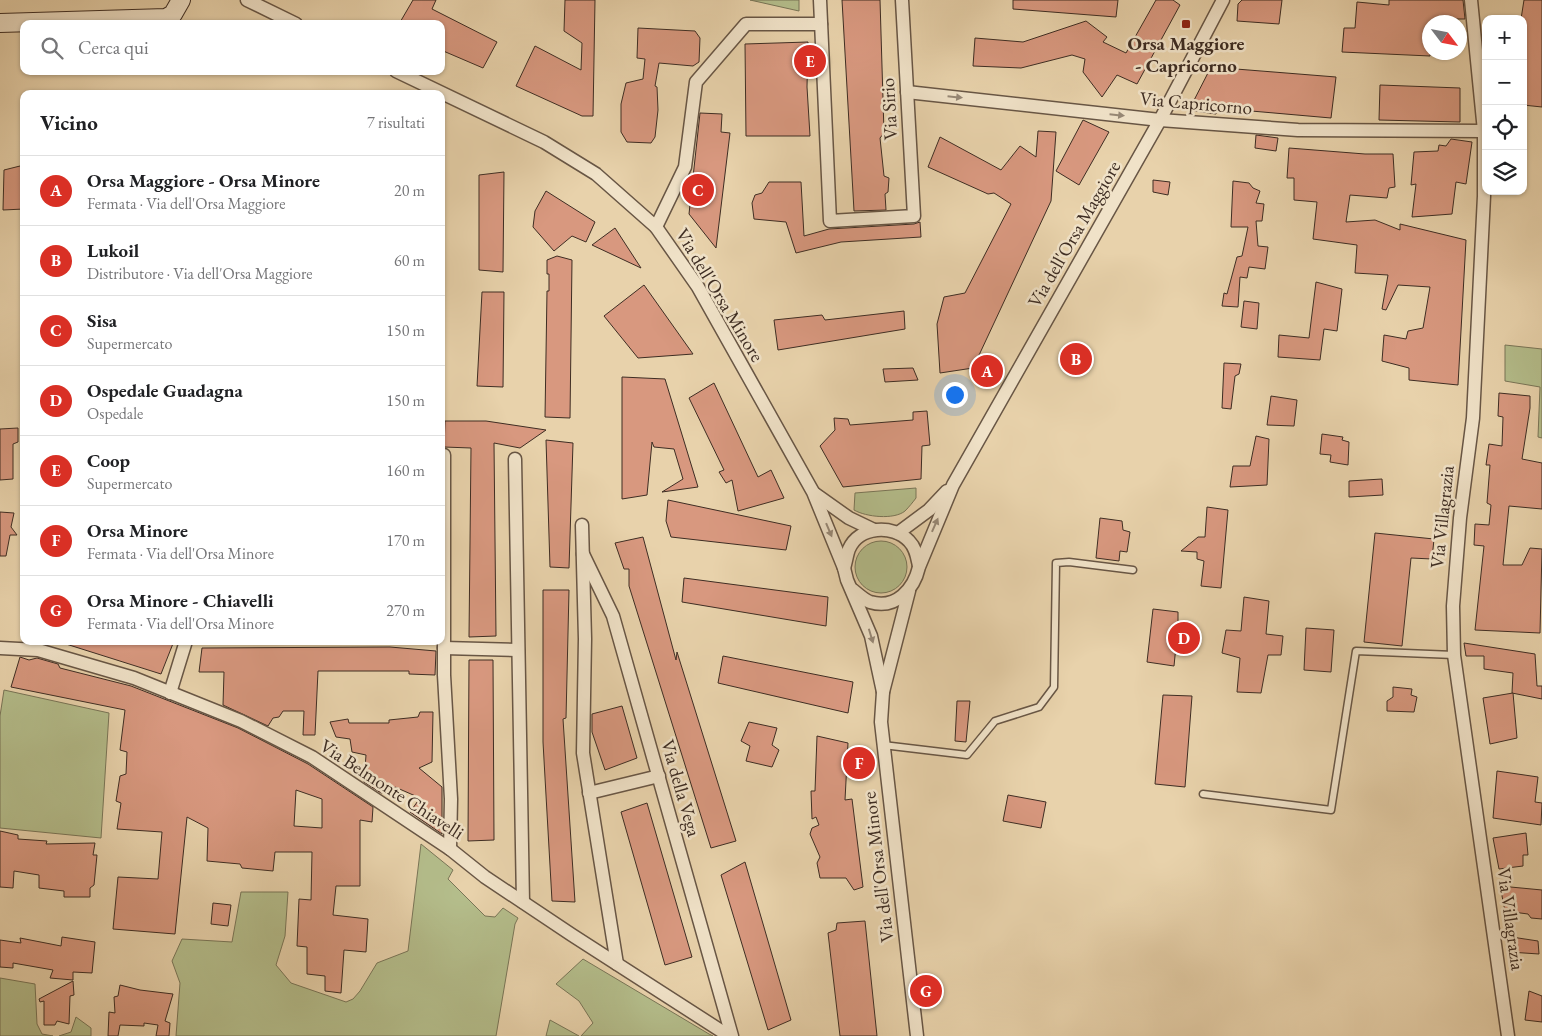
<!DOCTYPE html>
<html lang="it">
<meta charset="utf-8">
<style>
body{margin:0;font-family:"EB Garamond",serif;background:#f6f6f6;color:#202124}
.controls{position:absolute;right:15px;top:15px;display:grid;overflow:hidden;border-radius:10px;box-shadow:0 1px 4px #0004}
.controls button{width:45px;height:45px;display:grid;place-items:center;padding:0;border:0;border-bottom:1px solid #e0e0e0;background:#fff;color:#202124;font:25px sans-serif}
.compass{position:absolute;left:1422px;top:15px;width:45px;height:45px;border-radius:50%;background:#fff;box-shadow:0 1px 4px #0004;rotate:122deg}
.you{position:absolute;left:954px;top:394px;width:18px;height:18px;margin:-12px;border:4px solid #fff;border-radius:50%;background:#1a73e8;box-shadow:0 0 0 8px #1a73e833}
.badge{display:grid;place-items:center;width:32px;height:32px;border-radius:50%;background:#d93025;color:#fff;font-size:16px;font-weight:700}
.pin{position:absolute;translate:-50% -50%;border:2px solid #fff;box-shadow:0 1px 5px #0006}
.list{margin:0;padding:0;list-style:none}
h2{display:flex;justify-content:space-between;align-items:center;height:65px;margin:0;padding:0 20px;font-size:21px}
h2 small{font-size:16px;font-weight:400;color:#757577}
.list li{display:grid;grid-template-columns:32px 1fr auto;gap:15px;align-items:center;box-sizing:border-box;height:70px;padding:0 20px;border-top:1px solid #e0e0e0}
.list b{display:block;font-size:19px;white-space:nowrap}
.list p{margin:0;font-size:16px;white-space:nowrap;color:#757577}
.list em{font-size:16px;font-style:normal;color:#757577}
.icon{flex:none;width:28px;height:28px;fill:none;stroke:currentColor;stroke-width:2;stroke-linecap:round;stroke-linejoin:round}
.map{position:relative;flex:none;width:1542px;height:1036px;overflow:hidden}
.search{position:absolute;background:#fff;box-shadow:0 1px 4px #0004;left:20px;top:20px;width:425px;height:55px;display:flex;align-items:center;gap:12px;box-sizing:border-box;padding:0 18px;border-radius:10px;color:#757577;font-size:19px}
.panel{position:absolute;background:#fff;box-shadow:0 1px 4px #0004;left:20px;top:90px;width:425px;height:555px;border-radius:10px}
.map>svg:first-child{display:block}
.green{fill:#b4bd8b;stroke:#797557}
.building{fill:#d8987f;stroke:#3e2d23;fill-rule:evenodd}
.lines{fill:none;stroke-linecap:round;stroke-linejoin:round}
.lane-casing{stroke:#685645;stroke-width:9}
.street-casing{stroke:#685645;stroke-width:15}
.secondary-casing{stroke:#3e2d23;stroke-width:20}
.lane{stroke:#f0e2c8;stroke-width:6}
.street{stroke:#f0e2c8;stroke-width:12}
.secondary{stroke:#f0e2c8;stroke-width:18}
.oneway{fill:#978876}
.poi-dot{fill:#8f2418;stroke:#f0e2c8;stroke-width:2}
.labels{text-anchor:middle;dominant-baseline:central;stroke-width:5;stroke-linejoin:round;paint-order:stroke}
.poi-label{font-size:19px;font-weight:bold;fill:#3e2d23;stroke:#f0e2c8}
.street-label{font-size:19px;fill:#3e2d23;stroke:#f0e2c8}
</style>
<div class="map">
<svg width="1542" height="1036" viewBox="0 0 1542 1036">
<rect width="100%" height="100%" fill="#e8d2ab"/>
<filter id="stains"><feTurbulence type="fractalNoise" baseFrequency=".004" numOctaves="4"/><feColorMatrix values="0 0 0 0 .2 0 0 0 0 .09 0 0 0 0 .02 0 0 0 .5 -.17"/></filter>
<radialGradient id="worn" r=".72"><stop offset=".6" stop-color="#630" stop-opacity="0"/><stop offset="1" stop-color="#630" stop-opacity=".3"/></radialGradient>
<g class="green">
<polygon points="750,0 799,0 799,11"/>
<polygon points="1505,345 1542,349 1542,438 1538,437 1540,387 1505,381"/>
<path d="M 916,488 L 916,498 C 913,502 909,507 905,511 C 894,520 866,517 854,510 L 855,493 Z"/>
<circle cx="881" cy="567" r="26"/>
<polygon points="4,690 109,713 101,838 0,828 0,716"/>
<polygon points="421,844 453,870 448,879 485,916 495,917 503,908 518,918 515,924 496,1036 176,1036 180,983 172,961 182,939 232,942 241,892 288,892 285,936 276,965 291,983 346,1002 353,999 360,991 377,963 408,951"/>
<polygon points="583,959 709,1034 713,1036 581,1036 593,1023 579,1001 556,984"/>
<polygon points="0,978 35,984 37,1024 42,1034 53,1036 0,1036"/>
<polygon points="76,1017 91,1028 91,1036 59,1036 71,1032"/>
<polygon points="550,1020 579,1036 546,1036"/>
</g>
<g class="building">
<polygon points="413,0 436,0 432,9 497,42 483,68 441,50 441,24 399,24"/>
<polygon points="565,0 595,0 593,116 582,116 516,86 535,46 581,70 582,43 564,31"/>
<polygon points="842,0 880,0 884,133 880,138 884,176 889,178 888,192 885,194 886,210 854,211"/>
<polygon points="1013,0 1118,0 1116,17 1013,9"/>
<polygon points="1156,0 1173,0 1180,5 1137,84 1117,75 1102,97 1083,72 1085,59 1072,55 1021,68 973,66 975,38 1023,42 1086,21 1107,37 1103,42 1126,53"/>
<polygon points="1242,0 1282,0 1279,24 1237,21 1238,4"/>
<polygon points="1389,0 1463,0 1465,19 1452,19 1452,22 1430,22 1430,56 1342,52 1344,28 1355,28 1357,2 1389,5"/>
<polygon points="1524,0 1542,0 1542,107 1523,105 1523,19 1521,19"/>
<polygon points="638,28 695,31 700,38 699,62 693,66 659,63 655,86 657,87 658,110 655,137 651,143 627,142 621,132 621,104 626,83 643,79 645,59 637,58"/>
<polygon points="808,42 807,87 810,136 746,136 745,44"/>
<polygon points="1211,67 1336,77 1331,118 1217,108 1216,114 1189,110"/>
<polygon points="1380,85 1460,88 1460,122 1379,120"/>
<polygon points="700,113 722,114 721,132 730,133 716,248 689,214"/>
<polygon points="1083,120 1109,132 1079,185 1056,171"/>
<polygon points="1038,131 1056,132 1051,201 973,368 940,373 937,324 944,297 965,293 1011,204 994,193 988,194 928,167 940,137 1001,170 1020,146 1036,157"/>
<polygon points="1256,135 1278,138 1276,151 1255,148"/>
<polygon points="1451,139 1472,142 1466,184 1456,182 1452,214 1412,217 1416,184 1411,185 1414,152 1438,151 1439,145 1446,146"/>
<polygon points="1289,148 1365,154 1393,154 1395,187 1389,188 1387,198 1350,195 1346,222 1375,220 1400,230 1400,224 1466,240 1458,385 1409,380 1409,368 1382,361 1384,335 1406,339 1408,331 1423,328 1430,287 1398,285 1386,310 1382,309 1388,275 1355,273 1357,245 1313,239 1317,202 1294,200 1294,178 1287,178"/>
<polygon points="24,165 24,209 3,210 4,170"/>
<polygon points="504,172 503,272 479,270 479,175"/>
<polygon points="1153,180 1170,182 1168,195 1153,192"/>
<polygon points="1233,181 1249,183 1253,188 1260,191 1256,203 1264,204 1262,221 1256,221 1258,246 1268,247 1265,269 1249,267 1247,278 1240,277 1238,307 1222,306 1224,293 1227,294 1237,257 1242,256 1248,227 1231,227"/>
<polygon points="769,182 801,182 804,236 829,229 914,224 920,222 921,237 841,242 796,253 786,222 754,219 752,203 755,195 762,193"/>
<polygon points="546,191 595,222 586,242 572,236 554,251 533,227 535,211"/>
<polygon points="615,228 641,268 592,245"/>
<polygon points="557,256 572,260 570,418 545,417 547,291 549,291 549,274 547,274 547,260"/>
<polygon points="1316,282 1342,289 1337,331 1324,329 1320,360 1278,357 1279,335 1309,338"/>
<polygon points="644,285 693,354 638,358 604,316"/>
<polygon points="482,292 504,292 503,387 477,386"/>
<polygon points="1244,301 1259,303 1257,329 1241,327"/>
<polygon points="904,311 905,329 778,350 774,320 822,315 825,320"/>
<polygon points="1224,363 1241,364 1239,374 1235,376 1231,409 1222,408"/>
<polygon points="913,368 918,380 885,382 883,369"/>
<polygon points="622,377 665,379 698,487 662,492 683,479 674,449 654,447 652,442 647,495 622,499"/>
<polygon points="714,383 758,477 771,470 784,498 738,511 732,480 726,483 719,472 724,470 689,398"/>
<polygon points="1499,393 1530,396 1530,408 1522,459 1542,463 1542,509 1509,506 1503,565 1522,565 1530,548 1542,549 1540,633 1475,630 1484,546 1474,545 1475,524 1489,525 1491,505 1487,503 1490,465 1486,465 1489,444 1502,446 1503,417 1498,416"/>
<polygon points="1271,396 1297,400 1294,426 1267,425"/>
<polygon points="927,411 930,445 922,446 921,479 843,487 820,446 835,430 834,418 848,419 850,425 913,420 913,412"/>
<polygon points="445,421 486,421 546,430 520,448 494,443 496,636 469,637 471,448 444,447"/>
<polygon points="18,428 18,442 13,444 13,479 0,480 0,429"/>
<polygon points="1322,434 1343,437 1342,440 1349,442 1348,465 1330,462 1331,455 1320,454"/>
<polygon points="1256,436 1269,439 1267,485 1230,487 1233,466 1250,466"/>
<polygon points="546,440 573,443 569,568 550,567"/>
<polygon points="1382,479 1383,495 1349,497 1349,481"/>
<polygon points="668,500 791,526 786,550 671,537 666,521"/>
<polygon points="1207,507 1228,510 1221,588 1201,586 1204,561 1197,559 1197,552 1181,551 1198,537 1205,537"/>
<polygon points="0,512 14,513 11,527 17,535 10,535 6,556 0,556"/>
<polygon points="1100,518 1122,521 1123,530 1130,532 1127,552 1120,551 1119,561 1096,558"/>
<polygon points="1375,533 1434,539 1432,559 1411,558 1402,646 1364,642"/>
<polygon points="643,537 676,660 677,652 736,841 711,848 629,586 629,569 624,569 615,543"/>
<polygon points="684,578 828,597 826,626 682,602"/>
<polygon points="543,590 569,590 566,718 563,719 575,902 552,901 543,742"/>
<polygon points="1244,597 1269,601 1266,634 1283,636 1281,655 1268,655 1261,693 1237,692 1240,658 1222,653 1226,630 1241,631"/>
<polygon points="1153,609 1178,612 1178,632 1181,634 1180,646 1176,646 1174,666 1147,662"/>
<polygon points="1306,628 1334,630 1331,672 1304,670"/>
<polygon points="67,641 174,641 161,674 66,644"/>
<polygon points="1464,643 1535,654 1537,686 1542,686 1542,699 1512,693 1513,673 1484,669 1484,656 1466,656"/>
<polygon points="390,647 436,651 435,675 409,674 409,671 318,671 315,735 303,735 304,711 283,711 279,717 273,718 268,726 223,705 224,672 199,672 202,648"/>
<polygon points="723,656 853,682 848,713 718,683"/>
<path d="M 20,657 L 29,660 L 37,658 L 58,664 L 60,668 L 131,686 L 238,728 L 308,764 L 373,807 L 372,822 L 360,820 L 360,886 L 336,886 L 333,915 L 368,919 L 366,952 L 344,950 L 341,993 L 325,991 L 325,976 L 307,974 L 307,947 L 297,946 L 299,899 L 311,900 L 312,852 L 275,852 L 273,871 L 242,868 L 240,864 L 207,861 L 208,828 L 187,817 L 175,934 L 113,929 L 118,877 L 158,879 L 162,832 L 117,829 L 121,803 L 116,801 L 120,776 L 126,774 L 127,752 L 120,750 L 125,710 L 11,687 ZM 296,790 L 322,799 L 322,828 L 294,826 Z"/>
<polygon points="469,660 493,660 494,840 468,841"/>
<polygon points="1393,687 1412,689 1411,695 1417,697 1414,712 1387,711 1387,701 1393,697"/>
<polygon points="1513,693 1517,738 1490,744 1483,698"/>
<polygon points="1163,695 1192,696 1185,787 1155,784"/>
<polygon points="957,701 970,701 966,742 955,741"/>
<polygon points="622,706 637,758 605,770 592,732 592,714"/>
<polygon points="420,712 433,712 432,762 419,768 442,787 442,834 410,812 420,798 395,787 393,791 381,793 364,782 366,755 352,752 350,739 336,737 330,722 348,719 349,723 389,723 389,720 418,717"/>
<polygon points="749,722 777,728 772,745 779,750 772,767 746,761 750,746 741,741"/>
<polygon points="817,736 848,743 845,800 852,799 863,887 854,890 846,878 820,878 817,863 820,857 810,834 812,828 819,825 816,817 812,819 811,791 815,791"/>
<polygon points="1497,771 1538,777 1535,802 1542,803 1541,825 1493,818"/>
<polygon points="1008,795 1046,802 1041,828 1003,821"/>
<polygon points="647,803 692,957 665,965 621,812"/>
<polygon points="0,831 18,835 18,839 47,841 46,844 95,843 93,855 97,855 94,885 90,888 90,897 64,897 64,891 39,888 39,875 14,871 13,888 0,887"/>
<polygon points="1526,833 1528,855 1523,855 1523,866 1499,869 1493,838"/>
<polygon points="745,862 791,1020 768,1030 721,875"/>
<polygon points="1500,886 1542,890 1542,919 1531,918 1528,914 1505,911"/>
<polygon points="213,903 231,905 228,926 211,924"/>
<polygon points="865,921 877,1036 840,1036 828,933 836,930 837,923"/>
<polygon points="1505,936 1538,941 1539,954 1509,952"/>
<polygon points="62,937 95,942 92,973 73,972 73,980 50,978 53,970 13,963 13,968 0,967 0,940 21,943 20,938 61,946"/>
<polygon points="73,981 74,995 70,996 69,1024 57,1021 55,1025 44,1025 44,1001 40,1002 39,999"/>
<polygon points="120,985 140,990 173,994 165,1021 170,1023 169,1036 156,1036 158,1025 144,1023 144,1026 120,1025 118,1036 108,1036 109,1012 115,1013 114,997 118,996"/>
<polygon points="1529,991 1542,996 1542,1022 1525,1020"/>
</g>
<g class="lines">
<defs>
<g id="lane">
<polyline points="883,745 967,755 995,721 1039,707 1054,687 1056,563 1069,562 1133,570"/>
<polyline points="1203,794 1331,810 1356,651 1454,655"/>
</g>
<g id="street">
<polyline points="247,0 296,24"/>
<polyline points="820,0 830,221 914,216 902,0"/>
<polyline points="1471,0 1484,131 1484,196 1473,418 1460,518 1453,606 1454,655 1508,1036"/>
<polyline points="396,71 544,142 596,174 656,227 698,287 813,492 844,568 847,580 871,636 883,692"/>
<polyline points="907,92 1160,120 1298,130 1484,131"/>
<polyline points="656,227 685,167 696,82 746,24 821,24"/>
<polyline points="444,455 444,675 451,799 450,849"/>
<polyline points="515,459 523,902"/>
<polyline points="815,494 849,518 874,530"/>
<polyline points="582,525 585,639 583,753 617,964"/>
<polyline points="898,533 929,510 947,491"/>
<polyline points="583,554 613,616 732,1036"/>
<path d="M 844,568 C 846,562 847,554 849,549 C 859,526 893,524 909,541 C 916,548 917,557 919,566"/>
<path d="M 853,590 C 858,594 864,600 870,602 C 896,610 914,589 919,567 L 953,485 L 1160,120 L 1223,0"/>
<polyline points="909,591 883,692 881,722 917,1036"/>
<polyline points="0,648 38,650 134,678 241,721 312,757 450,849 485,877 572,935 729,1036"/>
<polyline points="444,648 518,650"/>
<polyline points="170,693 186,641"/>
<polyline points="589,793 659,776"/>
</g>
<polyline id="secondary" points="0,23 166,18 173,14 181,0"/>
</defs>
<use href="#lane" class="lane-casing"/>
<use href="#street" class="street-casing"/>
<use href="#secondary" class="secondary-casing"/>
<use href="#lane" class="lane"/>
<use href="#street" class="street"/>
<use href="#secondary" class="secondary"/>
</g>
<defs><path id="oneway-solid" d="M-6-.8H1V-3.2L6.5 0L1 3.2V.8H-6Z" transform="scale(1.25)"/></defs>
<g class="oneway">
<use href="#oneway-solid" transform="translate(955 97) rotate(6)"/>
<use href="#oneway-solid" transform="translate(1117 115) rotate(6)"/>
<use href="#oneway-solid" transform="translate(935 525) rotate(-66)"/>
<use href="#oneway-solid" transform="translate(829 530) rotate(67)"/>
<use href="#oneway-solid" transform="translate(871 636) rotate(73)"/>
</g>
<rect class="poi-dot" x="1181" y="19" width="10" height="10" rx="2.5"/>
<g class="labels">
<g class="poi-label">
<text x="1186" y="43">Orsa Maggiore<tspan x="1186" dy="22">- Capricorno</tspan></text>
</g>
<g class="street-label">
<text transform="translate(1196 103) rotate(5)">Via Capricorno</text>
<text transform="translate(889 109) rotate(-93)">Via Sirio</text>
<text transform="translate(1074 234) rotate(-60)">Via dell'Orsa Maggiore</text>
<text transform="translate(720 295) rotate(59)">Via dell'Orsa Minore</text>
<text transform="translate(1442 517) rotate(-84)">Via Villagrazia</text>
<text transform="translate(681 788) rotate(74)">Via della Vega</text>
<text transform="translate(392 789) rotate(33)">Via Belmonte Chiavelli</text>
<text transform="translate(878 867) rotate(-97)">Via dell'Orsa Minore</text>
<text transform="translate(1511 919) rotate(82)">Via Villagrazia</text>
</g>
</g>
<rect width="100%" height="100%" filter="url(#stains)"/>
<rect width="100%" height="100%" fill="url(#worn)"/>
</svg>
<div class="controls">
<button>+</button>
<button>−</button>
<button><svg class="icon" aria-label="locate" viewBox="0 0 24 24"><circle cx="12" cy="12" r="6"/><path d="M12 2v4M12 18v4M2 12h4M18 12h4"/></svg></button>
<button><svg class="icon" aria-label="layers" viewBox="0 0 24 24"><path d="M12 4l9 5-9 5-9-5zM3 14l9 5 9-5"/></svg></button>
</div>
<svg class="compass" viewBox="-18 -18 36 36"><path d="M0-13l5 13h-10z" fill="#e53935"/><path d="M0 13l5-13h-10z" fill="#757577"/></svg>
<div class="you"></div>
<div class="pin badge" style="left:987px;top:371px">A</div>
<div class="pin badge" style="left:1076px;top:359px">B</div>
<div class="pin badge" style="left:698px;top:190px">C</div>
<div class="pin badge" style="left:1184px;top:638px">D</div>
<div class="pin badge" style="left:810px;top:61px">E</div>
<div class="pin badge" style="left:859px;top:763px">F</div>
<div class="pin badge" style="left:926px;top:991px">G</div>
<div class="search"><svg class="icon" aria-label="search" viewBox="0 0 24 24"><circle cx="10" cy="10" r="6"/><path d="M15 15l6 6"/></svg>Cerca qui</div>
<section class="panel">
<h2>Vicino<small>7 risultati</small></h2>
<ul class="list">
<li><span class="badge">A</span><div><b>Orsa Maggiore - Orsa Minore</b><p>Fermata · Via dell'Orsa Maggiore</p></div><em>20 m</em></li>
<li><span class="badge">B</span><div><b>Lukoil</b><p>Distributore · Via dell'Orsa Maggiore</p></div><em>60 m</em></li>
<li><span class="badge">C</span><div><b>Sisa</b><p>Supermercato</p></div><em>150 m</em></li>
<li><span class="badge">D</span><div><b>Ospedale Guadagna</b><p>Ospedale</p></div><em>150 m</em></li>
<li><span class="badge">E</span><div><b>Coop</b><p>Supermercato</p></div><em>160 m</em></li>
<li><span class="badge">F</span><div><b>Orsa Minore</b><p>Fermata · Via dell'Orsa Minore</p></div><em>170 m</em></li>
<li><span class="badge">G</span><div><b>Orsa Minore - Chiavelli</b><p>Fermata · Via dell'Orsa Minore</p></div><em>270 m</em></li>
</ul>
</section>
</div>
